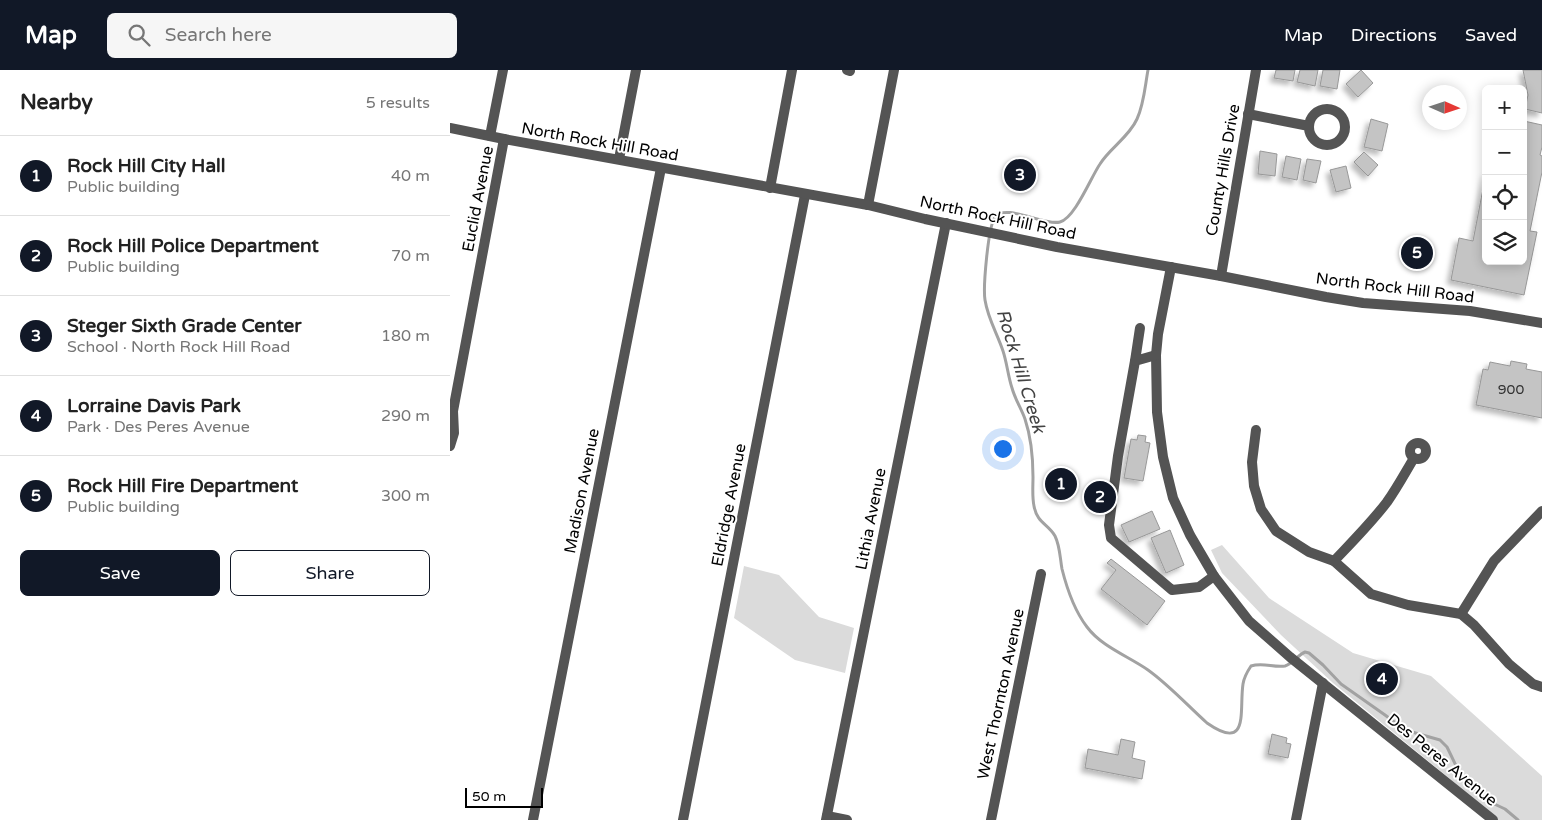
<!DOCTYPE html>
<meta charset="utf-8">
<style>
body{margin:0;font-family:"Varela Round",sans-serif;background:#f6f6f6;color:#222}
.controls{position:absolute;right:15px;top:15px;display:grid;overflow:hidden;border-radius:8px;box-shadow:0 2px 12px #0003}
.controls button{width:45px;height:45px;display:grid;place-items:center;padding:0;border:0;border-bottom:1px solid #e0e0e0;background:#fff;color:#222;font:25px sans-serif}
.compass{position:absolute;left:972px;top:15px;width:45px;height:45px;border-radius:50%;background:#fff;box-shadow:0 2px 12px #0003;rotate:93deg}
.scale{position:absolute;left:15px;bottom:12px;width:78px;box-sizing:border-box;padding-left:5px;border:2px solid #000;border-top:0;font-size:14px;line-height:18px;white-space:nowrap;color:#000;-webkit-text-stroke:4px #fff;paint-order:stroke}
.you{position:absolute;left:552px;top:378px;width:18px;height:18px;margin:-12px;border:4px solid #fff;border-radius:50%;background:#1a73e8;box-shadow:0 0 0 8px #1a73e833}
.badge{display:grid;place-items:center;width:32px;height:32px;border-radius:50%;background:#111827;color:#fff;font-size:16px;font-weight:700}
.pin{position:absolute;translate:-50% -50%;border:2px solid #fff;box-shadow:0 1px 5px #0006}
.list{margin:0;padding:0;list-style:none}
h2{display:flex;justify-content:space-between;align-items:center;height:65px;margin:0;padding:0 20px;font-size:21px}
h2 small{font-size:16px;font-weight:400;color:#767676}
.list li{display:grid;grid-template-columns:32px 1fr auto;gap:15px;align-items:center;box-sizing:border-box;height:80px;padding:0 20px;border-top:1px solid #e0e0e0}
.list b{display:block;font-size:19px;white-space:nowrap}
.list p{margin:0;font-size:16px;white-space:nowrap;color:#767676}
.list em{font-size:16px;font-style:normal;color:#767676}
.actions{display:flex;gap:10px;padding:15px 20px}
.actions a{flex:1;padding:11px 0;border:1px solid #111827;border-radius:8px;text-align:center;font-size:18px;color:#111827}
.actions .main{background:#111827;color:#fff}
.icon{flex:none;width:28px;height:28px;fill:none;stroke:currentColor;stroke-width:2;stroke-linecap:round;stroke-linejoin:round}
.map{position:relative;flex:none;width:1092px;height:750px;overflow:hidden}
header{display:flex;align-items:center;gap:30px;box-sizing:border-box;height:70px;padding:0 25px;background:#111827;color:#fff}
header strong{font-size:24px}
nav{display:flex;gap:28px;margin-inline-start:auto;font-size:18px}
.search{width:350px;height:45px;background:#f6f6f6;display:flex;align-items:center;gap:12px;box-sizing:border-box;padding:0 18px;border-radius:8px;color:#767676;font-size:19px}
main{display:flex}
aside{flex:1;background:#fff}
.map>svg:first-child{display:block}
.green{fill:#dbdbdb}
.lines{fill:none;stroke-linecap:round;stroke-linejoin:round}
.stream{stroke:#a2a2a2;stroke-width:3}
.building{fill:#c4c4c4;stroke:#989898;filter:url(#shadow)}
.minor{stroke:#545454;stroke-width:10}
.tertiary{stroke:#545454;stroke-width:10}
.labels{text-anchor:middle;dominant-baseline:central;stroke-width:4;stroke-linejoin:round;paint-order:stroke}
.number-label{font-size:14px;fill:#313131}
.street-label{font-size:16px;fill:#000;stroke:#fff}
.water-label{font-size:18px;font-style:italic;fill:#434343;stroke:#fff}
</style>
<header>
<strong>Map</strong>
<div class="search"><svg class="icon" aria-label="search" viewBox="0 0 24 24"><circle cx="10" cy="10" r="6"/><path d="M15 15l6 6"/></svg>Search here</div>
<nav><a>Map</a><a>Directions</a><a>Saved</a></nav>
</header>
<main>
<aside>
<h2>Nearby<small>5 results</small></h2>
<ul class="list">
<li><span class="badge">1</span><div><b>Rock Hill City Hall</b><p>Public building</p></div><em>40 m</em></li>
<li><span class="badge">2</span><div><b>Rock Hill Police Department</b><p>Public building</p></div><em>70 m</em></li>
<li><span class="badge">3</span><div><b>Steger Sixth Grade Center</b><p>School · North Rock Hill Road</p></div><em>180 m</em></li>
<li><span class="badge">4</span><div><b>Lorraine Davis Park</b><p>Park · Des Peres Avenue</p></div><em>290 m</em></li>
<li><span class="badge">5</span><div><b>Rock Hill Fire Department</b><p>Public building</p></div><em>300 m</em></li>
</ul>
<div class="actions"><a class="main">Save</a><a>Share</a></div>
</aside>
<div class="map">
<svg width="1092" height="750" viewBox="0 0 1092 750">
<defs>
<filter id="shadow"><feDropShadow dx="-4" dy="4" stdDeviation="2.5" flood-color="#0004"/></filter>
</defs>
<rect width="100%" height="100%" fill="#fff"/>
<g class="green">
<polygon points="772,475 819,528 903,583 981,606 1092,706 1092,750 1047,750 999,708 883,613 831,565 772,503 761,480"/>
<polygon points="294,496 329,505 369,547 404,558 395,603 345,590 284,548"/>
</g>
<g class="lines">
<path class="stream" d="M 698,0 C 695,16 694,34 687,49 C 679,67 660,78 650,94 C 641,107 625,148 610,152 C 594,156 556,133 545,147 C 538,157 533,217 535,230 C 538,249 547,263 553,281 C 557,293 558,306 562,318 C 565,329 571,338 575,349 C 581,367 583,388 583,407 C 583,416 582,427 584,436 C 587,453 598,454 605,466 C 610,476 610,488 612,499 C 617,519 624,540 637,557 C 652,577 678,586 698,600 C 719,615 738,636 757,653 C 800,683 789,640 793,614 C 794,607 797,602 801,596 C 813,592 824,598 835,596 C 842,594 848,585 855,582 L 859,583 L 873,595 L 891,614 L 935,645 L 955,660 L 990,670 L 997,677 L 1010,704 L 1019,715 L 1038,731 L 1055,739 L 1068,750"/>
</g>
<g class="building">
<polygon points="826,0 845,0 843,11 824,8"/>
<polygon points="850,0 868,0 865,16 847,12"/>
<polygon points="873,0 890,0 887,19 870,16"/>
<polygon points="911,0 923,13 908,27 896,14"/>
<polygon points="1073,0 1092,0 1092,43 1075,39 1078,25"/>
<polygon points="921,49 938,54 932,81 914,77"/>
<polygon points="1074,51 1092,55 1092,77 1090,85 1092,86 1092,102 1080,161 1087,162 1074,225 1001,210 1009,168 1023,171 1036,103 1036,191 1073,191"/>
<polygon points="810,81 827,84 825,106 808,104"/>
<polygon points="914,82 928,95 918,106 904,92"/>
<polygon points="836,86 851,89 847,110 832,107"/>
<polygon points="857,89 871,91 866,113 853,110"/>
<polygon points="896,96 901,118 886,122 880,100"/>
<polygon points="1061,291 1077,294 1076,299 1092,302 1092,348 1026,335 1033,299 1038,300 1040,292 1060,296"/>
<polygon points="688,365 696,366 695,372 700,373 693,411 674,408 681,369 687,370"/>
<polygon points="702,441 710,459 679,472 671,455"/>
<polygon points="720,460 734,495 716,503 701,468"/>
<polygon points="661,489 715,531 697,555 651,519 666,500 657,493"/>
<polygon points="822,664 837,668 836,673 841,674 838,688 818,684"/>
<polygon points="671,669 685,672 682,688 695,691 692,709 635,698 638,679 668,685"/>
</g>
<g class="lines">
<g class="minor">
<polyline points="397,0 400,1"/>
<circle cx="877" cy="57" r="18"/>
<polyline points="798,44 859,56"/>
<polyline points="40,66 53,0"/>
<polyline points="169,89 186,0"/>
<polyline points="320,118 342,0"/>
<polyline points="418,135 444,0"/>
<polyline points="721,197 708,264 706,285 707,342 713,387 723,428 740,465 764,506 799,551 840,587 1043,750"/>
<polyline points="771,206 806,0"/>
<polyline points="706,285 685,291 668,386 659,455 661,468 722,520 749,517 764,506"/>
<polyline points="685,291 690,258"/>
<polyline points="0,346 3,341 54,69"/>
<polyline points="806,360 802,392 804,416 811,439 826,461 859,482 884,491 921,524 958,535 1011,544 1024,555 1059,594 1083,614 1092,617"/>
<circle cx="968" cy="381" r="8"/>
<polyline points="0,376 4,363 3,341"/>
<path d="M 884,491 C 902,472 921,453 937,432 C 947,418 955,403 964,388"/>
<polyline points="1011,544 1044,491 1092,441"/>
<polyline points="377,746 397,750"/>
<polyline points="83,750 211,98"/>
<polyline points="233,750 355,125"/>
<polyline points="376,750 496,153"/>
<polyline points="541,750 591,504"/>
<polyline points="846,750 873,613"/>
</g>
<polyline class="tertiary" points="0,58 54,69 418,135 475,149 607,177 771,206 876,227 913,233 1020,241 1092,253"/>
</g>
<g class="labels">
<g class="number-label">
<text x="1061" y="319">900</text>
</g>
<g class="street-label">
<text transform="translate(150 72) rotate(10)">North Rock Hill Road</text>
<text transform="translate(773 100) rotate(-80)">County Hills Drive</text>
<text transform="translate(28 129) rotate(-79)">Euclid Avenue</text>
<text transform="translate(548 148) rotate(12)">North Rock Hill Road</text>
<text transform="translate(945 218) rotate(7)">North Rock Hill Road</text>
<text transform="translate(132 421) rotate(-79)">Madison Avenue</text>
<text transform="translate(279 435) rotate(-79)">Eldridge Avenue</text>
<text transform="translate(421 449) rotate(-79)">Lithia Avenue</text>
<text transform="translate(551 624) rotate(-78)">West Thornton Avenue</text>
<text transform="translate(992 690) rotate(39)">Des Peres Avenue</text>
</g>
<g class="water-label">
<text transform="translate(571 301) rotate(73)">Rock Hill Creek</text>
</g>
</g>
</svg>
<div class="controls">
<button>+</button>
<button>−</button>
<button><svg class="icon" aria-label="locate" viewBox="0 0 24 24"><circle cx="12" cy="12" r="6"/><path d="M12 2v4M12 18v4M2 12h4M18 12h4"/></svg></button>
<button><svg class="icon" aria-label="layers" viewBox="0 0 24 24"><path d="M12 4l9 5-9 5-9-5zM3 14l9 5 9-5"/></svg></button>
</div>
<svg class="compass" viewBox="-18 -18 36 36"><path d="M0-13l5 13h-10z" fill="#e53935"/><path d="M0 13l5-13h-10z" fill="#767676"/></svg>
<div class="scale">50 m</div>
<div class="you"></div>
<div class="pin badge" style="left:611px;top:414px">1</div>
<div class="pin badge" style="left:650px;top:427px">2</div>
<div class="pin badge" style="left:570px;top:105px">3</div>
<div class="pin badge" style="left:932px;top:609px">4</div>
<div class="pin badge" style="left:967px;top:183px">5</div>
</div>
</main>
